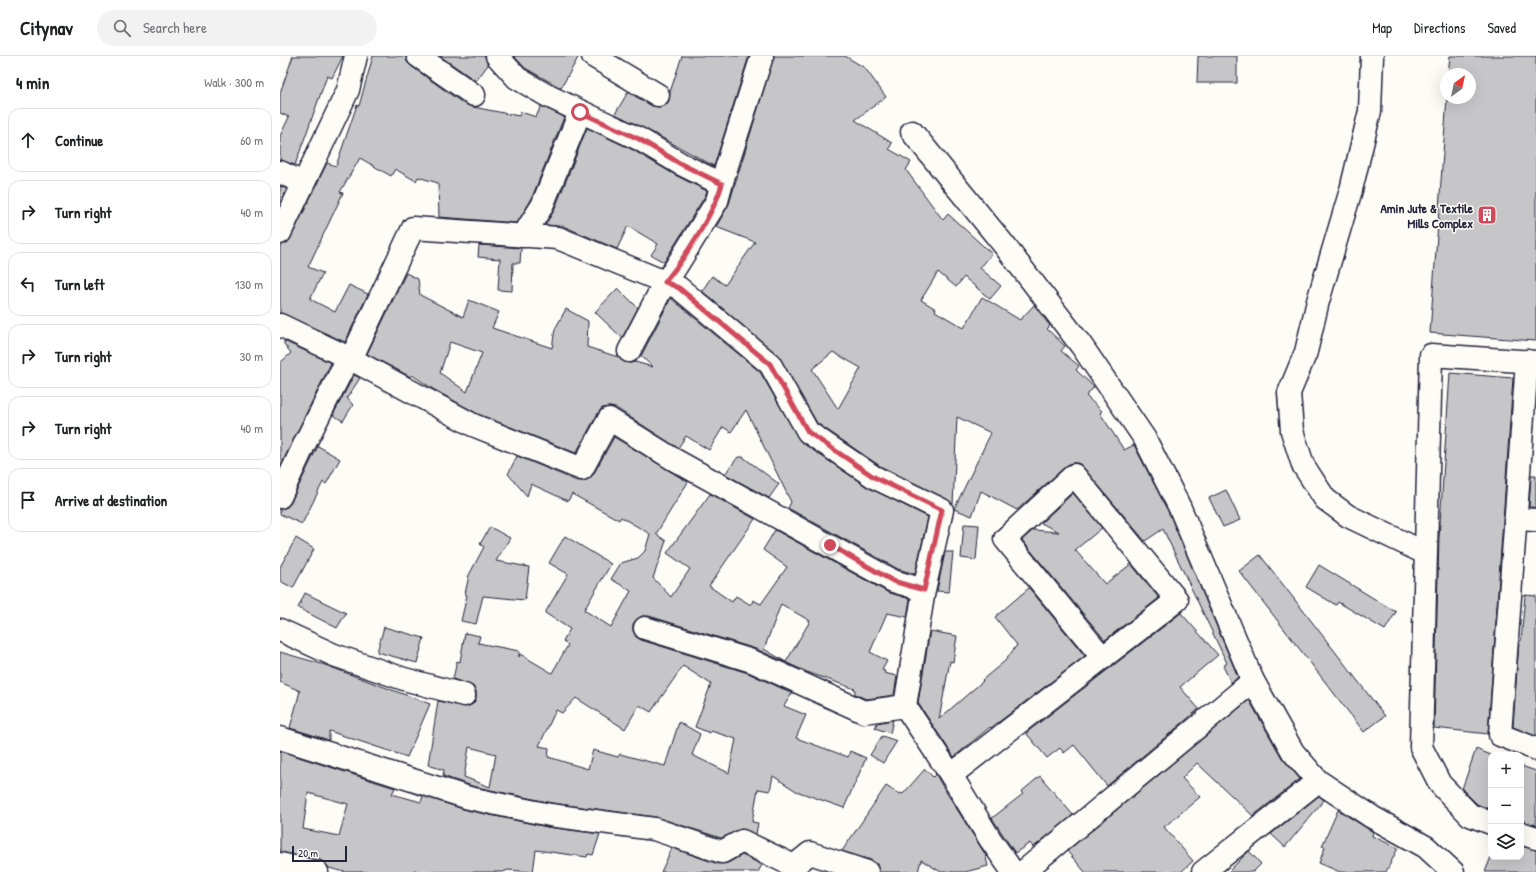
<!DOCTYPE html>
<meta charset="utf-8">
<style>
body{margin:0;font-family:"Patrick Hand",sans-serif;background:#f2f2f2;color:#202124}
.controls{position:absolute;right:12px;bottom:12px;display:grid;overflow:hidden;border-radius:8px;box-shadow:0 4px 16px #0002}
.controls button{width:36px;height:36px;display:grid;place-items:center;padding:0;border:0;border-bottom:1px solid #e0e0e0;background:#fff;color:#202124;font:20px sans-serif}
.compass{position:absolute;left:1160px;top:12px;width:36px;height:36px;border-radius:50%;background:#fff;box-shadow:0 4px 16px #0002;rotate:33deg}
.scale{position:absolute;left:12px;bottom:10px;width:55px;box-sizing:border-box;padding-left:4px;border:2px solid #22223b;border-top:0;font-size:11px;line-height:14px;white-space:nowrap;color:#22223b;-webkit-text-stroke:3px #fdfcf7;paint-order:stroke}
.stop{position:absolute;width:12px;height:12px;margin:-9px;border:3px solid #d1495b;border-radius:50%;background:#fff}
.stop.end{background:#d1495b;border-color:#fff;box-shadow:0 1px 4px #0008}
.list{margin:0;padding:0;list-style:none}
h2{display:flex;justify-content:space-between;align-items:center;height:52px;margin:0;padding:0 16px;font-size:17px}
h2 small{font-size:13px;font-weight:400;color:#757577}
.list li{display:grid;grid-template-columns:26px 1fr auto;gap:12px;align-items:center;box-sizing:border-box;height:64px;margin:0 8px 8px;padding:0 8px;border:1px solid #e0e0e0;border-radius:12px}
.list b{display:block;font-size:15px;white-space:nowrap}
.list em{font-size:13px;font-style:normal;color:#757577}
.icon{flex:none;width:22px;height:22px;fill:none;stroke:currentColor;stroke-width:2;stroke-linecap:round;stroke-linejoin:round}
.map{position:relative;flex:none;width:1256px;height:816px;overflow:hidden}
header{display:flex;align-items:center;gap:24px;box-sizing:border-box;height:56px;padding:0 20px;background:#fff;border-bottom:1px solid #e0e0e0}
header strong{font-size:19px}
nav{display:flex;gap:22px;margin-inline-start:auto;font-size:14px}
.search{width:280px;height:36px;background:#f2f2f2;display:flex;align-items:center;gap:10px;box-sizing:border-box;padding:0 14px;border-radius:22px;color:#757577;font-size:15px}
main{display:flex}
aside{flex:1;background:#fff}
.map>svg:first-child{display:block}
.building{fill:#c6c6c8;stroke:#22223b;fill-rule:evenodd}
.lines{fill:none;stroke-linecap:round;stroke-linejoin:round}
.minor-casing{stroke:#22223b;stroke-width:25}
.minor{stroke:#fdfcf7;stroke-width:22}
.route{stroke:#d1495b;stroke-width:5}
.labels{text-anchor:middle;dominant-baseline:central;stroke-width:3;stroke-linejoin:round;paint-order:stroke}
.poi-label{font-size:13px;font-weight:bold;fill:#22223b;stroke:#fdfcf7;text-anchor:end}
</style>
<header>
<strong>Citynav</strong>
<div class="search"><svg class="icon" aria-label="search" viewBox="0 0 24 24"><circle cx="10" cy="10" r="6"/><path d="M15 15l6 6"/></svg>Search here</div>
<nav><a>Map</a><a>Directions</a><a>Saved</a></nav>
</header>
<main>
<aside>
<h2>4 min<small>Walk · 300 m</small></h2>
<ul class="list">
<li><svg class="icon" aria-label="ahead" viewBox="0 0 24 24"><path d="M12 20V5M6 11l6-6 6 6"/></svg><div><b>Continue</b></div><em>60 m</em></li>
<li><svg class="icon" aria-label="right" viewBox="0 0 24 24"><path d="M7 20v-9h11M14 6l5 5-5 5"/></svg><div><b>Turn right</b></div><em>40 m</em></li>
<li><svg class="icon" aria-label="left" viewBox="0 0 24 24"><path d="M17 20v-9H6M10 6l-5 5 5 5"/></svg><div><b>Turn left</b></div><em>130 m</em></li>
<li><svg class="icon" aria-label="right" viewBox="0 0 24 24"><path d="M7 20v-9h11M14 6l5 5-5 5"/></svg><div><b>Turn right</b></div><em>30 m</em></li>
<li><svg class="icon" aria-label="right" viewBox="0 0 24 24"><path d="M7 20v-9h11M14 6l5 5-5 5"/></svg><div><b>Turn right</b></div><em>40 m</em></li>
<li><svg class="icon" aria-label="arrive" viewBox="0 0 24 24"><path d="M6 21V4h12l-3 4 3 4H6"/></svg><div><b>Arrive at destination</b></div></li>
</ul>
</aside>
<div class="map">
<svg width="1256" height="816" viewBox="0 0 1256 816">
<rect width="100%" height="100%" fill="#fdfcf7"/>
<filter id="ink" filterUnits="userSpaceOnUse"><feTurbulence type="fractalNoise" baseFrequency=".025" numOctaves="2"/><feDisplacementMap in="SourceGraphic" scale="8" xChannelSelector="R" yChannelSelector="G"/><feConvolveMatrix kernelMatrix="1 2 1 2 8 2 1 2 1" color-interpolation-filters="sRGB"/></filter>
<g filter="url(#ink)">
<g class="building">
<polygon points="13,0 63,0 52,22 47,20 15,109 0,104 0,80 9,61 0,57 0,37"/>
<polygon points="93,0 126,0 127,6 131,10 184,48 193,51 239,60 241,56 256,61 261,50 284,61 251,144 237,167 159,161 158,127 138,121 136,125 115,113 111,120 80,102 60,136 63,137 28,211 43,217 30,243 55,256 69,229 88,238 65,286 0,257 0,189 7,187 11,182 47,107 56,110 77,49 79,50"/>
<polygon points="160,0 205,0 208,9 196,25"/>
<polygon points="234,0 299,0 281,32 245,12"/>
<polygon points="402,0 469,0 434,110 364,72 335,58 348,36 372,50 378,51 385,50 389,45 390,36"/>
<path d="M 494,0 L 565,0 L 585,12 L 606,41 L 575,64 L 612,87 L 609,93 L 631,106 L 626,114 L 663,164 L 668,158 L 712,198 L 700,212 L 721,230 L 710,243 L 684,221 L 676,231 L 658,216 L 641,244 L 656,253 L 655,255 L 684,272 L 702,241 L 740,264 L 754,249 L 770,270 L 767,273 L 785,290 L 781,295 L 799,310 L 796,314 L 814,331 L 806,340 L 822,355 L 820,357 L 844,394 L 854,389 L 889,457 L 958,621 L 951,627 L 943,610 L 947,607 L 883,473 L 865,485 L 803,411 L 799,407 L 792,407 L 786,410 L 737,454 L 701,435 L 692,460 L 674,453 L 711,377 L 677,361 L 673,449 L 667,443 L 600,410 L 537,367 L 498,299 L 422,235 L 432,220 L 445,229 L 475,186 L 436,171 L 449,148 ZM 553,296 L 581,312 L 558,353 L 532,313 Z"/>
<polygon points="918,0 957,0 957,27 917,27"/>
<polygon points="1170,0 1256,0 1256,285 1150,277 1167,42 1190,42 1190,18 1168,18"/>
<polygon points="307,72 353,94 395,119 427,135 425,140 384,206 371,199 378,188 348,170 337,193 283,170 265,169 274,155"/>
<polygon points="0,130 7,133 0,148"/>
<polygon points="199,189 241,192 240,207 233,207 232,235 218,234 220,203 198,201"/>
<path d="M 126,217 L 138,223 L 140,239 L 183,261 L 189,244 L 219,256 L 212,272 L 272,292 L 275,273 L 286,253 L 308,265 L 307,291 L 338,301 L 344,306 L 349,307 L 355,306 L 373,311 L 361,300 L 391,242 L 392,243 L 480,316 L 521,386 L 587,431 L 648,461 L 635,518 L 618,513 L 508,452 L 511,446 L 466,354 L 451,376 L 443,371 L 429,394 L 406,380 L 398,392 L 336,352 L 329,351 L 322,352 L 318,357 L 296,397 L 198,358 L 153,333 L 132,319 L 131,321 L 87,298 ZM 170,286 L 202,297 L 187,336 L 160,317 Z"/>
<polygon points="338,232 358,252 342,282 315,256"/>
<polygon points="4,285 51,307 0,411 0,307 11,297 4,288"/>
<polygon points="1170,317 1233,322 1208,678 1154,672 1159,482"/>
<polygon points="74,319 80,322 67,342 73,349 63,365 53,359"/>
<path d="M 334,381 L 408,426 L 376,478 L 386,485 L 373,522 L 391,541 L 410,513 L 387,497 L 430,438 L 475,463 L 429,530 L 452,546 L 456,540 L 471,549 L 473,544 L 481,548 L 507,511 L 483,494 L 495,474 L 607,536 L 630,543 L 627,561 L 607,557 L 590,596 L 607,605 L 602,614 L 605,615 L 604,617 L 617,620 L 614,639 L 586,643 L 575,638 L 575,633 L 527,616 L 476,593 L 369,560 L 362,560 L 357,563 L 353,568 L 353,575 L 356,581 L 361,584 L 468,617 L 512,637 L 504,650 L 526,659 L 516,682 L 568,701 L 570,695 L 586,702 L 564,752 L 516,735 L 493,720 L 490,735 L 478,733 L 472,766 L 478,767 L 476,778 L 461,773 L 441,782 L 376,761 L 272,747 L 192,730 L 163,720 L 164,714 L 148,709 L 158,645 L 187,651 L 193,648 L 196,643 L 196,635 L 193,630 L 173,623 L 177,605 L 180,606 L 185,577 L 200,580 L 198,587 L 239,595 L 239,601 L 240,598 L 272,617 L 288,589 L 283,585 L 290,573 L 265,557 L 288,518 L 269,507 L 285,480 L 331,508 L 304,554 L 331,571 L 351,535 L 331,523 L 341,507 L 358,502 L 365,495 L 370,478 L 341,461 L 339,464 L 292,438 L 288,445 L 251,428 L 247,440 L 228,418 L 237,400 L 297,425 L 304,425 L 313,419 ZM 501,548 L 530,565 L 506,606 L 484,593 ZM 403,610 L 431,628 L 415,671 L 430,677 L 431,675 L 456,683 L 449,717 L 412,699 L 420,678 L 399,666 L 385,710 L 340,698 L 338,701 L 313,694 L 308,713 L 268,701 L 269,692 L 259,690 L 276,654 L 282,657 L 296,642 L 345,673 L 359,649 L 371,656 ZM 189,691 L 216,698 L 210,731 L 184,721 Z"/>
<polygon points="38,390 60,403 46,428 43,426 22,468 0,458 0,453 7,451 11,446"/>
<polygon points="458,401 463,401 499,428 489,442 445,418"/>
<polygon points="1251,419 1256,419 1256,451 1249,451"/>
<polygon points="946,434 960,464 943,471 929,442"/>
<polygon points="793,437 822,472 795,494 825,528 851,508 879,542 825,584 742,484 753,474 779,476 761,467"/>
<polygon points="684,468 699,469 696,504 681,502"/>
<polygon points="210,471 230,482 216,505 249,511 245,544 203,540 196,568 181,565 187,539 185,538 189,519 204,491 200,488"/>
<polygon points="16,482 34,493 13,532 0,525 0,511"/>
<polygon points="665,496 673,496 669,536 657,535"/>
<polygon points="980,499 1105,660 1084,676 959,515"/>
<polygon points="1039,509 1116,556 1105,574 1058,546 1056,549 1026,531"/>
<polygon points="749,532 805,600 711,672 710,671 674,701 638,647 650,575 677,580 673,606 670,605 659,663 703,625 702,624 725,605 737,589 715,561"/>
<polygon points="25,537 66,557 57,572 18,552"/>
<polygon points="1245,539 1256,540 1256,680 1233,671 1239,585 1241,585"/>
<polygon points="901,557 938,599 900,631 919,653 827,730 794,689 784,697 780,692 767,702 746,677"/>
<polygon points="104,571 144,582 137,607 97,596"/>
<polygon points="0,596 45,609 150,648 127,701 49,675 49,684 10,672 20,635 0,626"/>
<polygon points="969,644 1002,702 1020,723 973,760 917,707 902,722 920,741 884,771 913,805 901,816 805,816 787,795"/>
<polygon points="613,664 610,677 595,672 597,667"/>
<polygon points="602,680 617,685 603,707 590,699"/>
<polygon points="1196,693 1211,699 1211,754 1197,748 1182,733"/>
<path d="M 0,695 L 115,732 L 112,738 L 141,746 L 143,740 L 186,754 L 267,771 L 320,778 L 313,799 L 308,798 L 307,801 L 256,794 L 253,816 L 228,814 L 223,816 L 140,816 L 134,814 L 133,816 L 65,816 L 49,812 L 45,807 L 40,804 L 0,796 ZM 28,737 L 68,748 L 59,780 L 23,773 Z"/>
<polygon points="1241,710 1256,715 1256,769 1241,765"/>
<polygon points="645,713 653,721 656,718 660,726 705,798 708,810 685,816 661,816 641,804 638,816 599,816 597,808 591,804 562,795 606,730 619,738 620,737 623,738"/>
<polygon points="760,720 793,759 755,790 753,791 750,787 735,797 712,762 743,738 741,736"/>
<polygon points="1039,740 1044,744 1005,791 991,778"/>
<polygon points="1058,754 1093,776 1092,780 1118,792 1106,816 1060,816 1039,807 1045,791 1042,790"/>
<polygon points="1241,790 1256,794 1256,816 1205,816 1211,801 1241,801"/>
<polygon points="392,792 438,808 448,807 462,799 482,809 478,816 381,816"/>
<polygon points="969,795 981,808 973,816 948,816"/>
</g>
<g class="lines">
<defs>
<g id="minor">
<polyline points="138,0 194,39"/>
<polyline points="217,0 237,22 266,39 359,83 401,108 441,128"/>
<polyline points="313,0 378,39"/>
<polyline points="1092,0 1090,55 1071,134 1038,245 1026,296 1009,337 1012,375 1023,409 1045,443 1068,460 1145,497"/>
<polyline points="632,76 724,189 801,289 865,383 900,452 973,625 1013,696 1038,725 1092,761 1146,791 1173,816"/>
<polyline points="0,116 23,127"/>
<polyline points="0,177 68,34 76,0"/>
<polyline points="243,180 262,150 300,56"/>
<polyline points="0,269 71,303 133,172 278,182 399,232 490,308 528,376 594,421 662,454 644,534 625,650 584,656 472,605 365,572"/>
<polyline points="349,295 385,226 394,214 437,145 444,119 482,0"/>
<polyline points="1247,305 1220,679 1256,693"/>
<polyline points="0,441 25,387 62,314 71,303 193,369 302,413 329,363 393,403 613,525 644,534"/>
<polyline points="1236,463 1256,464"/>
<polyline points="0,574 54,599 124,623 184,639"/>
<polyline points="625,650 671,719 710,783 733,816"/>
<polyline points="0,682 189,742 270,759 374,773 442,796 462,785 514,810 530,797 587,816"/>
<polyline points="671,719 897,544 794,419 725,483 823,602"/>
<polyline points="1211,767 1190,759 1160,728 1141,691 1151,299 1256,306"/>
<polyline points="1241,777 1256,782"/>
<polyline points="0,808 37,816"/>
<polyline points="743,816 973,625"/>
<polyline points="923,816 1038,725"/>
</g>
</defs>
<use href="#minor" class="minor-casing"/>
<use href="#minor" class="minor"/>
</g>
</g>
<g class="lines" filter="url(#ink)">
<path class="route" d="M 300,56 L 359,83 L 401,108 L 442,128 C 434,157 404,203 385,226 L 399,232 L 490,308 L 528,376 L 594,421 L 662,454 L 644,534 L 613,525 L 550,489"/>
</g>
<defs>
<symbol id="building-square" viewBox="-11 -11 22 22"><rect x="-9" y="-9" width="18" height="18" rx="4" fill="#d1495b" stroke="#fdfcf7"/><path d="M-4-6H4V6H1V3H-1V6H-4ZM-2.5-4.3h1.7v1.8h-1.7ZM.8-4.3h1.7v1.8H.8ZM-2.5-1h1.7V.8h-1.7ZM.8-1h1.7V.8H.8Z" fill="#fff"/></symbol>
</defs>
<g fill-rule="evenodd">
<use href="#building-square" x="1196" y="148" width="22" height="22"/>
</g>
<g class="labels">
<g class="poi-label">
<text x="1193" y="152">Amin Jute &amp; Textile<tspan x="1193" dy="15">Mills Complex</tspan></text>
</g>
</g>
</svg>
<div class="controls">
<button>+</button>
<button>−</button>
<button><svg class="icon" aria-label="layers" viewBox="0 0 24 24"><path d="M12 4l9 5-9 5-9-5zM3 14l9 5 9-5"/></svg></button>
</div>
<svg class="compass" viewBox="-18 -18 36 36"><path d="M0-13l5 13h-10z" fill="#e53935"/><path d="M0 13l5-13h-10z" fill="#757577"/></svg>
<div class="scale">20 m</div>
<div class="stop" style="left:300px;top:56px"></div>
<div class="stop end" style="left:550px;top:489px"></div>
</div>
</main>
